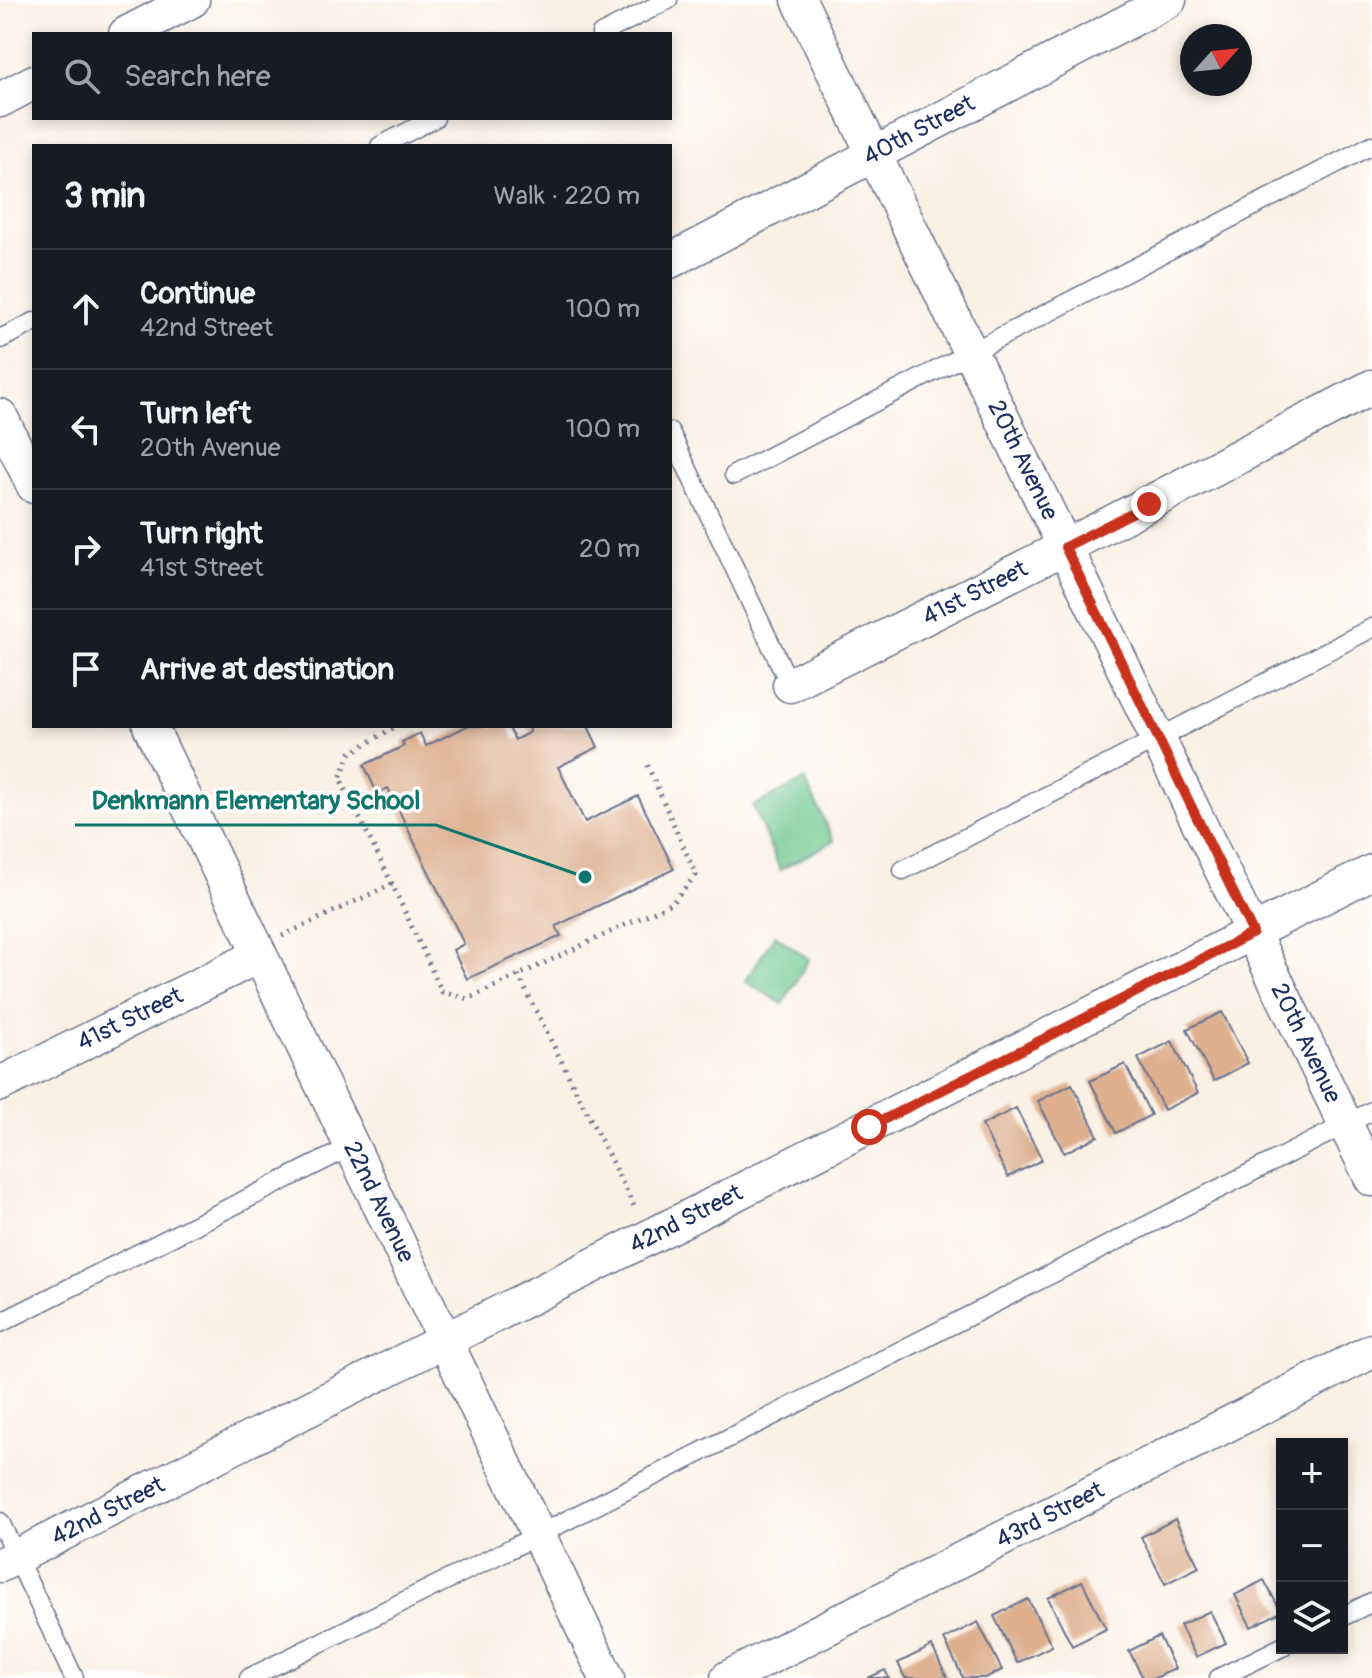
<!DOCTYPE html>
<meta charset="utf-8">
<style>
body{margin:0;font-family:Pangolin,sans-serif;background:#242831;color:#f1f3f6}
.controls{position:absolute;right:24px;bottom:24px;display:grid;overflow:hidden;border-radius:0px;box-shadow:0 4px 12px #0003}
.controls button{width:72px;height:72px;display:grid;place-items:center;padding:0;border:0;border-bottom:2px solid #363941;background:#171b24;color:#f1f3f6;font:40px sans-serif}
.compass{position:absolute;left:1180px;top:24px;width:72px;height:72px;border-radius:50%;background:#171b24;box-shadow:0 4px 12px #0003;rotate:63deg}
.stop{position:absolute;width:24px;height:24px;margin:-18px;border:6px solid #c8321e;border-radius:50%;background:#fff}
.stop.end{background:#c8321e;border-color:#fff;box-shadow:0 2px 8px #0008}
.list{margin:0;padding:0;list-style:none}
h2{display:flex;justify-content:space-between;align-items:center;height:104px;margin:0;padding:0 32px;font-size:34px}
h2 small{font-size:26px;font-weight:400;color:#9ea1a6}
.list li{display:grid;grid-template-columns:52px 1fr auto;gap:24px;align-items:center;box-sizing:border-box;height:120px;padding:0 32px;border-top:2px solid #363941}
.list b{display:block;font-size:30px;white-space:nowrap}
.list p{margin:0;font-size:26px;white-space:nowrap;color:#9ea1a6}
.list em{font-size:26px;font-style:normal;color:#9ea1a6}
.icon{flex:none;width:44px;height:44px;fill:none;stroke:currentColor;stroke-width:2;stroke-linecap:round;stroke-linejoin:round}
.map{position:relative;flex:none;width:1372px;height:1678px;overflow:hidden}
.search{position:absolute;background:#171b24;box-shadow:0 4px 12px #0003;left:32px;top:32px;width:640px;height:88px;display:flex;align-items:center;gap:20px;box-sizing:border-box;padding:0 28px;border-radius:0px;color:#9ea1a6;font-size:30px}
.panel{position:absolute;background:#171b24;box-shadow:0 4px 12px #0003;left:32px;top:144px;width:640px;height:584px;border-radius:0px}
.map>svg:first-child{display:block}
.green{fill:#72c88d;stroke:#467c76;stroke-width:2}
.building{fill:#deb090}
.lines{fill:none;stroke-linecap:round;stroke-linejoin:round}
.lane-casing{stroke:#69738d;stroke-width:21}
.street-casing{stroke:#69738d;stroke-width:37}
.path{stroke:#69738d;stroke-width:5;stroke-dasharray:2 6;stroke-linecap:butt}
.lane{stroke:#fff;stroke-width:18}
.street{stroke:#fff;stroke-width:34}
.route{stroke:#c8321e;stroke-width:10}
.labels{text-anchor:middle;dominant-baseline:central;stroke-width:7;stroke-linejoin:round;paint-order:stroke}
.street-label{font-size:24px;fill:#1b2f5e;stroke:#fff}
.leader{fill:none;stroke:#0f766e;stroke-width:3}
.callout-dot{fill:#0f766e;stroke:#fff;stroke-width:3}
.callout-label{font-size:26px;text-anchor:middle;font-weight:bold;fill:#0f766e;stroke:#fff;stroke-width:7;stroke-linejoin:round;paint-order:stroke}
</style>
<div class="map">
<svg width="1372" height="1678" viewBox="0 0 1372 1678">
<rect width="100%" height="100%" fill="#fff"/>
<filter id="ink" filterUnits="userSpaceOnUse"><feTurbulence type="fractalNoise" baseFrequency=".0125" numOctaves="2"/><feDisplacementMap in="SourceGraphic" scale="16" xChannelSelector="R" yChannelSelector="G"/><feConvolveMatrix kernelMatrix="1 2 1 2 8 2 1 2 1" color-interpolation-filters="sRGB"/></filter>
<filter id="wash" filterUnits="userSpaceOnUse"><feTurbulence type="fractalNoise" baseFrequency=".006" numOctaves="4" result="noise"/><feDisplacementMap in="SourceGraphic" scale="32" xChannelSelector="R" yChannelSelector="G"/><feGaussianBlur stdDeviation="1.8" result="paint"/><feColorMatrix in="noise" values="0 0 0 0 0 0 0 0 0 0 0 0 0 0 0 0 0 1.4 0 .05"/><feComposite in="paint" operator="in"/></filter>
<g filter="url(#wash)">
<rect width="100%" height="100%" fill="#faf0e3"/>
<g class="green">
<polygon points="805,780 834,841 780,870 753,806"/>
<polygon points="775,935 809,959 783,1004 745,981"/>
</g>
<g id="blocks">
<g class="building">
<polygon points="467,726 508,726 515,740 530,732 527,726 588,726 598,747 558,767 585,822 638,796 674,869 556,926 561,936 467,979 453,950 464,944 388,788 377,793 364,765 404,746 402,742 420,733 426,746"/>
<polygon points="1222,1012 1248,1063 1214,1081 1187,1029"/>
<polygon points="1172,1041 1198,1093 1164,1110 1138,1058"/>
<polygon points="1125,1064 1151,1115 1116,1133 1090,1081"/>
<polygon points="1072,1084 1098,1136 1064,1153 1038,1101"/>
<polygon points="1016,1108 1042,1160 1008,1177 982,1125"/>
<polygon points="1175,1519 1199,1567 1165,1584 1141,1537"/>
<polygon points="1264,1580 1281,1612 1251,1627 1235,1595"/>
<polygon points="1082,1581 1106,1629 1072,1646 1048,1598"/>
<polygon points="1028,1599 1052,1646 1017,1663 994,1616"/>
<polygon points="1210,1611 1226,1643 1196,1657 1180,1625"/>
<polygon points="978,1622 1002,1670 985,1678 963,1678 944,1639"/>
<polygon points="1159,1636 1175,1669 1155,1678 1143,1678 1129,1651"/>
<polygon points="932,1646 947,1678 905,1678 898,1663"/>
<polygon points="885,1670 889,1678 868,1678"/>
</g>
</g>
</g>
<g filter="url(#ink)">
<use href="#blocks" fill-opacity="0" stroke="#69738d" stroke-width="2"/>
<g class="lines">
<defs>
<g id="lane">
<polyline points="601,34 668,0"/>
<polyline points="380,146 435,118"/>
<polyline points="0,339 34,322"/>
<polyline points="670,432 790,685"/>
<polyline points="734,475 1372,145"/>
<polyline points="903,870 1372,628"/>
<polyline points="0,1323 352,1146"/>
<polyline points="0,1522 74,1678"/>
<polyline points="1342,1617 1372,1602"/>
<polyline points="249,1678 538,1535 1372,1111"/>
<polyline points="1219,1678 1282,1647"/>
</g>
<g id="street">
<polyline points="799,0 1372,1179"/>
<polyline points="126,34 192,0"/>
<polyline points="0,100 34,82"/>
<polyline points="670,261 1169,0"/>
<polyline points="0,416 34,486"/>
<polyline points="790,685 1065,547 1372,387"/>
<polyline points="150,726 607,1678"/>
<polyline points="0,1084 260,955"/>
<polyline points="0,1565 1372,872"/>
<polyline points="728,1678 1372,1351"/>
</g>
</defs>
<use href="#lane" class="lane-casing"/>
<use href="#street" class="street-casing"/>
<g class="path">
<polyline points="392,884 340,778 351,753 396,726"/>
<polyline points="282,936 392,884 442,992 468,999 672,903 696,875 645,760"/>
<polyline points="518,975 636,1210"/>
</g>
<use href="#lane" class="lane"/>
<use href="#street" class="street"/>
</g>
</g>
<g class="lines" filter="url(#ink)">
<polyline class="route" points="869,1127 1253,933 1065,547 1149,504"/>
</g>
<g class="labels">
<g class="street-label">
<text transform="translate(919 130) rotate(-28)">40th Street</text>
<text transform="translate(1023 460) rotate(64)">20th Avenue</text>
<text transform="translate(975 593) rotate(-27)">41st Street</text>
<text transform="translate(130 1019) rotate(-26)">41st Street</text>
<text transform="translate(1306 1043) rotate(64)">20th Avenue</text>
<text transform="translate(379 1202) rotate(64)">22nd Avenue</text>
<text transform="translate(686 1219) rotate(-27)">42nd Street</text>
<text transform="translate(108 1511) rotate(-27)">42nd Street</text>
<text transform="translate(1050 1515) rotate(-27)">43rd Street</text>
</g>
</g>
<path class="leader" d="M585 877L436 825H75"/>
<circle class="callout-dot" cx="585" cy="877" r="8"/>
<g class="callout-label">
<text x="256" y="809">Denkmann Elementary School</text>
</g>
</svg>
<div class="controls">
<button>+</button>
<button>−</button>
<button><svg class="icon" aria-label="layers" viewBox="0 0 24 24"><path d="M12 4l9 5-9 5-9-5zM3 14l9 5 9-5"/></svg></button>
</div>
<svg class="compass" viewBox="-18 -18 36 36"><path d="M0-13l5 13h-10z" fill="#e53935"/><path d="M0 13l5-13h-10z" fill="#9ea1a6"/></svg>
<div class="stop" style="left:869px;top:1127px"></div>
<div class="stop end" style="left:1149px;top:504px"></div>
<div class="search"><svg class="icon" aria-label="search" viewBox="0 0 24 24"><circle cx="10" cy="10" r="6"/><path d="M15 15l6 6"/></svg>Search here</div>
<section class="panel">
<h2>3 min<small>Walk · 220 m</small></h2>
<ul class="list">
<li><svg class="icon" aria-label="ahead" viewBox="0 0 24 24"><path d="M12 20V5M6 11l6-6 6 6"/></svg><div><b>Continue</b><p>42nd Street</p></div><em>100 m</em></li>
<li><svg class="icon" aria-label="left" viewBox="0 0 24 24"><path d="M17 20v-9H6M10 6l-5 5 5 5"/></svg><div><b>Turn left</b><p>20th Avenue</p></div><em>100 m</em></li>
<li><svg class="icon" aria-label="right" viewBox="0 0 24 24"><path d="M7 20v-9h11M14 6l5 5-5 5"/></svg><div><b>Turn right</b><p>41st Street</p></div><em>20 m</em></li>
<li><svg class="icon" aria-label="arrive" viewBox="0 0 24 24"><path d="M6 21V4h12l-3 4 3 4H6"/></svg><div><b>Arrive at destination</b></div></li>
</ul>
</section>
</div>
